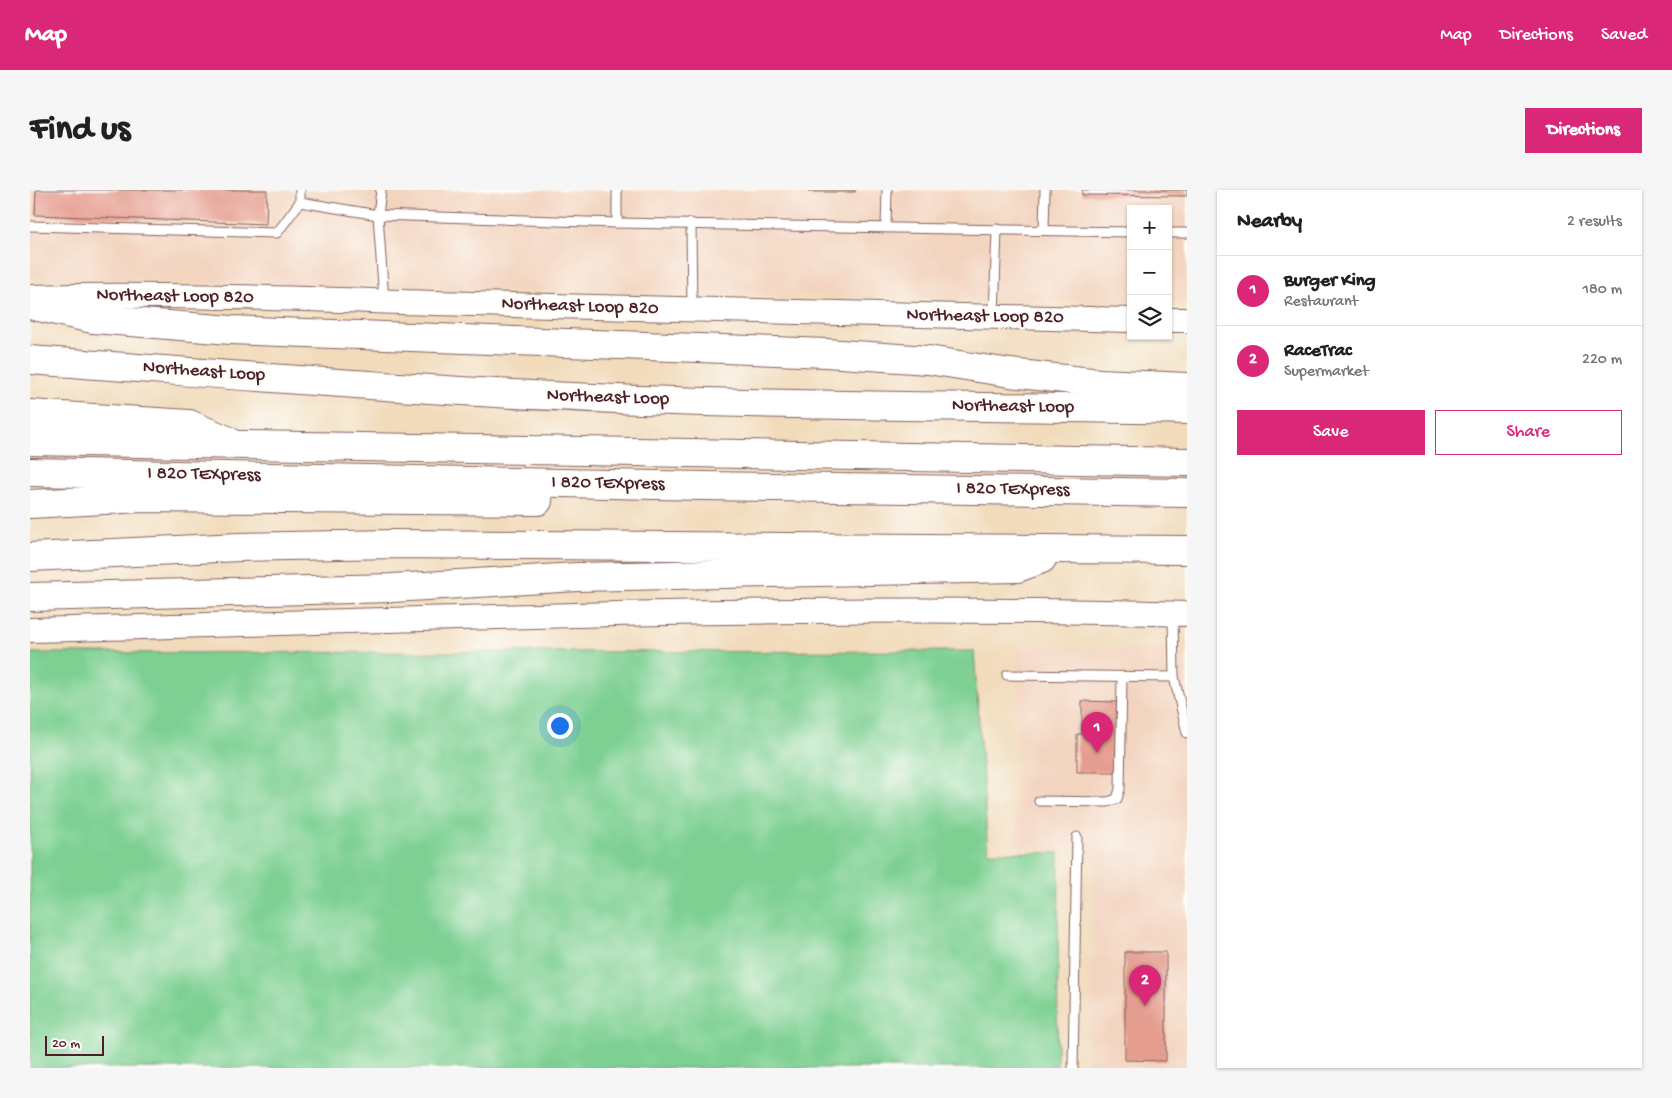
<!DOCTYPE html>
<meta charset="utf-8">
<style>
body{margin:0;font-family:"Gochi Hand",sans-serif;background:#f6f6f6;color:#202124}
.controls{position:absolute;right:15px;top:15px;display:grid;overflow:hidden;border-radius:0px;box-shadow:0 1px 4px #0004}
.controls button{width:45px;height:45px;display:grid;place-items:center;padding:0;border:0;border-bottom:1px solid #e0e0e0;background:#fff;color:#202124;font:25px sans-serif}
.scale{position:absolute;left:15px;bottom:12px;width:59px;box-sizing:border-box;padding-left:5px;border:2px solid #4a1f2b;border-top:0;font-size:14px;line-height:18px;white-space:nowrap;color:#4a1f2b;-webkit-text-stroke:4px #fdfcf7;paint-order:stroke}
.you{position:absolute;left:529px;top:535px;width:18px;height:18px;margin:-12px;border:4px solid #fff;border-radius:50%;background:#1a73e8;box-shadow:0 0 0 8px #1a73e833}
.badge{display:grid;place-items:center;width:32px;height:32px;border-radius:50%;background:#db2777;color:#fff;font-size:16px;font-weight:700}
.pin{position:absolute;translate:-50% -41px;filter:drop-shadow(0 1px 2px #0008)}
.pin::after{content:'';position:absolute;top:26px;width:18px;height:15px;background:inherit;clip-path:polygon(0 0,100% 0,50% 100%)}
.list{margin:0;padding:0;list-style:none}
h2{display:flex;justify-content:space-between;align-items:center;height:65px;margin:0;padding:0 20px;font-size:21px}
h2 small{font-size:16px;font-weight:400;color:#757577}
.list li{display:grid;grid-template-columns:32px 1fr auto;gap:15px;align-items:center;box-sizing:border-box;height:70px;padding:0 20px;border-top:1px solid #e0e0e0}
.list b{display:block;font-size:19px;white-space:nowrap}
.list p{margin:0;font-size:16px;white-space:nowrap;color:#757577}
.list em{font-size:16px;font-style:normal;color:#757577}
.actions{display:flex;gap:10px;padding:15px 20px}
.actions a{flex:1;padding:11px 0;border:1px solid #db2777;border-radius:0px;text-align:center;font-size:18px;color:#db2777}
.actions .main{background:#db2777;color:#fff}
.icon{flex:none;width:28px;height:28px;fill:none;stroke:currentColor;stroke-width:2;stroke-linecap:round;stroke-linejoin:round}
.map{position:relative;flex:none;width:1157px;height:878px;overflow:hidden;border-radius:0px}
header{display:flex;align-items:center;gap:30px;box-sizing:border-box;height:70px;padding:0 25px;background:#db2777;color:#fff}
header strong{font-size:24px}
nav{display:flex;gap:28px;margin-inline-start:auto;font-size:18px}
.intro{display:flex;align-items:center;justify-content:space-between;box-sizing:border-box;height:120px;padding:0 30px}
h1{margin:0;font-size:35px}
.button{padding:12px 22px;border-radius:0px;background:#db2777;color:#fff;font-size:18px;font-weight:700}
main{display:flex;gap:30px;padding:0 30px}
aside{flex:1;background:#fff;border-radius:0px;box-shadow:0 1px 4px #0004}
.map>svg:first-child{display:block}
.built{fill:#f3d4bf}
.green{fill:#7dd092;stroke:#64785e}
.building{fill:#e59d8f}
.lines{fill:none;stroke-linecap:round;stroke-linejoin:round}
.lane-casing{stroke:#84615d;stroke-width:11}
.secondary-casing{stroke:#84615d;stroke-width:26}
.highway-casing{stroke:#84615d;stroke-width:30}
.lane{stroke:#fff;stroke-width:9}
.secondary{stroke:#fff;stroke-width:24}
.highway{stroke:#fff;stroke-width:28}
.labels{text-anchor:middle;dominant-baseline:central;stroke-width:5;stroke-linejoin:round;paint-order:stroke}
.street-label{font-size:19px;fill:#4a1f2b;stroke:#fdfcf7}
</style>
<header>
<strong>Map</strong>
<nav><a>Map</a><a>Directions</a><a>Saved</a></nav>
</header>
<div class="intro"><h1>Find us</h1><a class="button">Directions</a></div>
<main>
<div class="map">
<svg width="1157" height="878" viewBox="0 0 1157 878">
<rect width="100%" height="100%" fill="#fdfcf7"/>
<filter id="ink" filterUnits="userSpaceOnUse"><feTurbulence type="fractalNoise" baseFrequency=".02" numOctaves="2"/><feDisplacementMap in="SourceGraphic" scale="10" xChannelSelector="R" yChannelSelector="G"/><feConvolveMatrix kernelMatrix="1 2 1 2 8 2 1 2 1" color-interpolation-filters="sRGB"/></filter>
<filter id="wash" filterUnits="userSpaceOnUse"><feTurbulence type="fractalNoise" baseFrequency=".0096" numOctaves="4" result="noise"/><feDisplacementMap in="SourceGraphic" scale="20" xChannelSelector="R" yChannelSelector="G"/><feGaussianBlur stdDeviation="1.12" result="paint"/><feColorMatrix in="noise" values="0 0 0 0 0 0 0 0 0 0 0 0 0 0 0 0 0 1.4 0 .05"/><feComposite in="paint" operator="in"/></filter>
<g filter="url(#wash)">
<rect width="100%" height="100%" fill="#f1dbbb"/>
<g class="built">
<polygon points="0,0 1157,0 1157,113 1138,113 1138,19 1101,19 1101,112 0,89"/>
<polygon points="987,457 1157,460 1157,878 1058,878 1065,669 986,656"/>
</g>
<polygon class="green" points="944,461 958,662 1029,663 1027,878 0,878 0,463"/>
<g id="blocks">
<g class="building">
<polygon points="6,0 237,0 236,34 5,25"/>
<polygon points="779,0 825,0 825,2 778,2"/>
<polygon points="1052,0 1157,0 1157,6 1052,5"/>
<polygon points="1052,511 1087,512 1087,582 1047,582 1047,544 1052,544"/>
<polygon points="1095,762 1136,762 1136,871 1095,870"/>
</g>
</g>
</g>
<g filter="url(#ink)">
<use href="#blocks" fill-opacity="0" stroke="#84615d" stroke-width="1"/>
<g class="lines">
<defs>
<g id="lane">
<polyline points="270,0 270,12 348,25 587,33 1101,42"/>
<polyline points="351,0 348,25 354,111"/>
<polyline points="587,0 587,33"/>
<polyline points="661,33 662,120"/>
<polyline points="0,36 247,43 270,12"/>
<polyline points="856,37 857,0"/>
<polyline points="1014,40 1015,0"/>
<polyline points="1138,43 1157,43"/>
<polyline points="964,127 967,39"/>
<polyline points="1143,425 1144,487 1157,543"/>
<polyline points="977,485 1144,487"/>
<polyline points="1009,611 1077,612 1087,609 1090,599 1092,487"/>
<polyline points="1043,878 1047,647"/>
</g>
<g id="secondary">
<path d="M 0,107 C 147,103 295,110 443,114 C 662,120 881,126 1101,130"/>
<polyline points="1138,130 1157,130"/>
<path d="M 0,440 C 386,430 771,413 1157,424"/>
</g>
<g id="highway">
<polyline points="0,115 63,129 201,140 796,163 898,170 980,183 1070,193 1157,197"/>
<path d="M 0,170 C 195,184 391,201 587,209 C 777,217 967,216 1157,220"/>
<polyline points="0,224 159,234 197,250"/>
<polyline points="0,251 1157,272"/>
<polyline points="0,282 674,296 1157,303"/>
<polyline points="0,314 111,308 508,311"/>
<polyline points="0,367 209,357 364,354 1157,360"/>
<polyline points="0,407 362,398 547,387 988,378 1012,369"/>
</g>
</defs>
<use href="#lane" class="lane-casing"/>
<use href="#secondary" class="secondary-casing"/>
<use href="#highway" class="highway-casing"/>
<use href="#lane" class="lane"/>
<use href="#secondary" class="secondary"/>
<use href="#highway" class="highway"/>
</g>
</g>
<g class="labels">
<g class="street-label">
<text transform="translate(145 107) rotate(1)">Northeast Loop 820</text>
<text transform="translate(550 117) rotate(2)">Northeast Loop 820</text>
<text transform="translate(955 127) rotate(1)">Northeast Loop 820</text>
<text transform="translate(174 182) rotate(4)">Northeast Loop</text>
<text transform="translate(578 208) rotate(2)">Northeast Loop</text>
<text transform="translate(983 217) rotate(1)">Northeast Loop</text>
<text transform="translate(174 285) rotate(1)">I 820 TEXpress</text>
<text transform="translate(578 294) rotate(1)">I 820 TEXpress</text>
<text transform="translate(983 300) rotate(1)">I 820 TEXpress</text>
</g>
</g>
</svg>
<div class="controls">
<button>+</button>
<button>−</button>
<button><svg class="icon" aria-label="layers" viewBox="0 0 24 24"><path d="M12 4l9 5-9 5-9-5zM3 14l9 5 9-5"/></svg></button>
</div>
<div class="scale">20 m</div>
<div class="you"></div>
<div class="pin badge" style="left:1067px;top:563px">1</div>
<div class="pin badge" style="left:1115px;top:816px">2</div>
</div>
<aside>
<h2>Nearby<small>2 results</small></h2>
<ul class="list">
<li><span class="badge">1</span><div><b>Burger King</b><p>Restaurant</p></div><em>180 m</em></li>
<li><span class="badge">2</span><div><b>RaceTrac</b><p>Supermarket</p></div><em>220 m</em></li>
</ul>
<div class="actions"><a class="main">Save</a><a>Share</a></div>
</aside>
</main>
